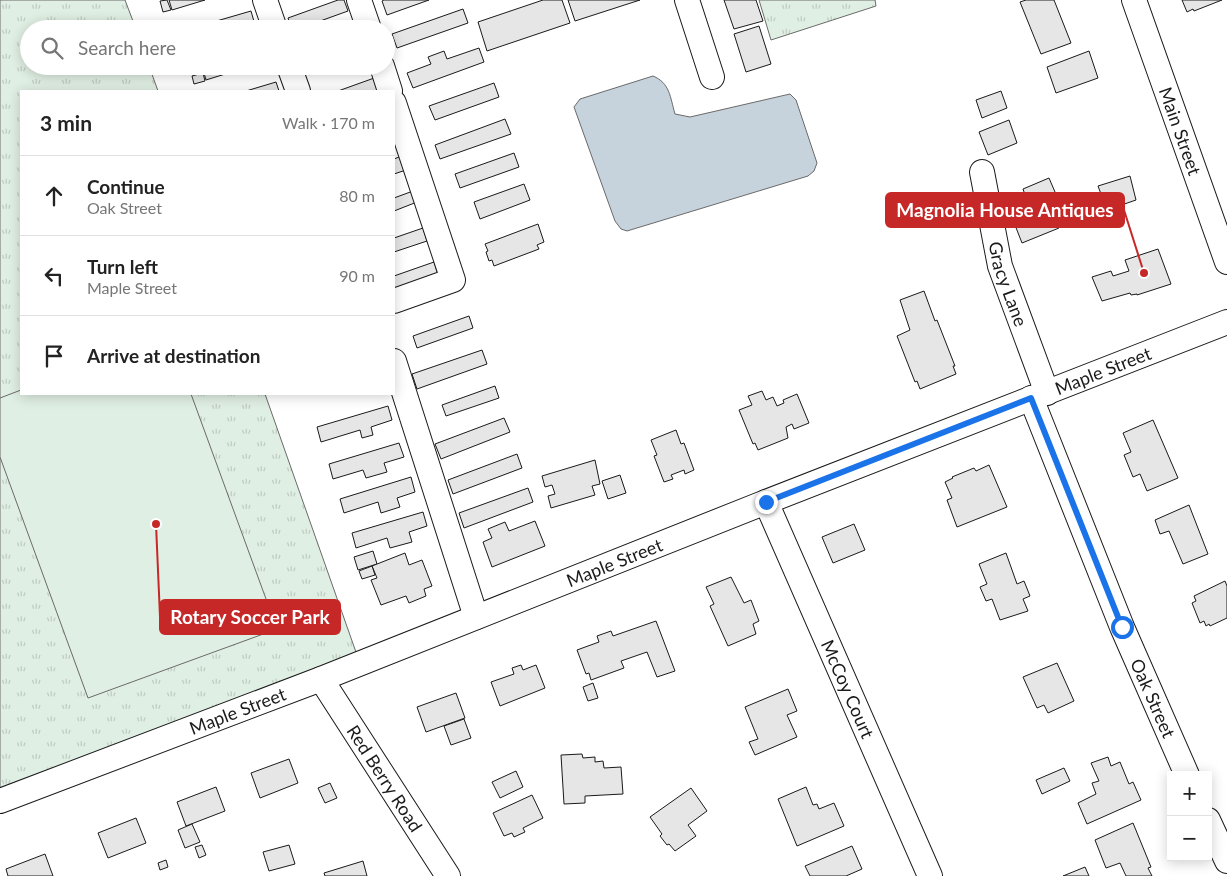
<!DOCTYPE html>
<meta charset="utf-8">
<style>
body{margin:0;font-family:Lato,sans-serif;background:#f2f2f2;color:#222}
.controls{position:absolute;right:15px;bottom:15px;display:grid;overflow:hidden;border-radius:0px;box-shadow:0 2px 12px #0003}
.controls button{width:45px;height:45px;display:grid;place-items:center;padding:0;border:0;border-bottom:1px solid #e0e0e0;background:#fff;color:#222;font:25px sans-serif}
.stop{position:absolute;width:15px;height:15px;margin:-11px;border:4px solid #1a73e8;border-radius:50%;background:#fff}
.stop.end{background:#1a73e8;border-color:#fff;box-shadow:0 1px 5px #0008}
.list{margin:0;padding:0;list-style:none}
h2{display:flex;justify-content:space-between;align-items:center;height:65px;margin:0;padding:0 20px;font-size:21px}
h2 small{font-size:16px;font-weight:400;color:#767676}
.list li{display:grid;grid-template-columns:32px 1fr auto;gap:15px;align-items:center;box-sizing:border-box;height:80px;padding:0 20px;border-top:1px solid #e0e0e0}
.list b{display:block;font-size:19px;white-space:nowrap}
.list p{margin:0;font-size:16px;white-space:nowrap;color:#767676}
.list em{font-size:16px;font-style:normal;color:#767676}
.icon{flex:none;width:28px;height:28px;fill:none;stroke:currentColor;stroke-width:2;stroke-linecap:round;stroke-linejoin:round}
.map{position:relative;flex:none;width:1227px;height:876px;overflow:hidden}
.search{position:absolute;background:#fff;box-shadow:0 2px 12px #0003;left:20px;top:20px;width:375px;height:55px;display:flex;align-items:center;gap:12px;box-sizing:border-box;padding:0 18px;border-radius:28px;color:#767676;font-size:19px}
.panel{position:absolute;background:#fff;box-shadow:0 2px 12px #0003;left:20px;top:90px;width:375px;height:305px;border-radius:0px}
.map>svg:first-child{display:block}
.grass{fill:url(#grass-tufts);stroke:#6a6a6a}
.pitch{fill:#e0efe3;stroke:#6a6a6a}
.water{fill:#c6d2dc;stroke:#6a6a6a}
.building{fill:#e6e6e6;stroke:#1a1a1a}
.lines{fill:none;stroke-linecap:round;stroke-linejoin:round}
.minor-casing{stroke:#1a1a1a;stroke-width:26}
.minor{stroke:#fff;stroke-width:24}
.route{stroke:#1a73e8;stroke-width:6}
.labels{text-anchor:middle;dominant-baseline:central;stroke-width:4;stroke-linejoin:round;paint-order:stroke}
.street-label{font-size:18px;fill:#1a1a1a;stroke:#fff}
.leader{fill:none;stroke:#c62828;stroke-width:2}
.callout-dot{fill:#c62828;stroke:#fff;stroke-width:2}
.callout{fill:#c62828;stroke:#c62828;stroke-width:2}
.callout-label{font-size:19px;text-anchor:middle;font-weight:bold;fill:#fff}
</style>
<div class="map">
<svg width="1227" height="876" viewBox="0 0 1227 876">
<defs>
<pattern id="grass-tufts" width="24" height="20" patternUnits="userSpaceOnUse" patternTransform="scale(1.25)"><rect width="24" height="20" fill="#e0efe3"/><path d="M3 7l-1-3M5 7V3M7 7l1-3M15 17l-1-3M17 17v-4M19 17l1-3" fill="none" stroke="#c0ccc2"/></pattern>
</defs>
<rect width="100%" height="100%" fill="#fff"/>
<g class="grass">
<polygon points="0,0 125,0 136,29 29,29 29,66 149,66 158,91 21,91 21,394 265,394 357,655 0,794"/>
<polygon points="759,0 875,0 876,6 771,40"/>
</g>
<polygon class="pitch" points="21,390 21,394 191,394 277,629 88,698 0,457 0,398"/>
<path class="water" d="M 653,76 C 670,83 670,97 675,114 L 690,117 L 790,94 L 796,100 L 817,163 L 814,171 L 808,176 L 627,231 L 621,229 L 615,221 L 574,107 L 580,99 Z"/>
<g class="building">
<polygon points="167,0 171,10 163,12 160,1"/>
<polygon points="169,0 205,0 172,10"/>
<polygon points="338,0 344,0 348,11 298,29 292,29 288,18"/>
<polygon points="384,0 429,0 387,15 382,1"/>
<polygon points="543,0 562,0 570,23 487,51 478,22"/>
<polygon points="568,0 640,0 575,21"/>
<polygon points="724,0 756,0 763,21 734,29"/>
<polygon points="1026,0 1054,0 1071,43 1041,54 1020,2"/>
<polygon points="1182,0 1222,0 1194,11 1193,9 1187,12"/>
<polygon points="463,9 468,23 397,48 392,34"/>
<polygon points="251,11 255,25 244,29 189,29"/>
<polygon points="759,26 771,64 746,72 734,34"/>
<polygon points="479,48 484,62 413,88 407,73 431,64 428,57 444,51 447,59"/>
<polygon points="1089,51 1098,78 1056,93 1047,67"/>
<polygon points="202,66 251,66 206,80"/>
<polygon points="304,66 322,66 306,72"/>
<polygon points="203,73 205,81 194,84 192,76"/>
<polygon points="377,77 379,91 338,91"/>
<polygon points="276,82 279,91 246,91"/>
<polygon points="494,83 499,97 435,120 429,106"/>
<polygon points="1001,91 1007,108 982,118 976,100"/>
<polygon points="505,119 511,134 440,159 435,145"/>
<polygon points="1009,120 1017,143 988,155 979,132"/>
<polygon points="514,153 519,167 460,188 455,174"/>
<polygon points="404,155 409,169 394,174 394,159"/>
<polygon points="1130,176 1136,200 1107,210 1098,186"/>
<polygon points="1049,178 1058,199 1049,203 1059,228 1022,243 1013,220 1024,215 1021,210 1029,206 1023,189"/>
<polygon points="524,184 530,200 480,219 474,202"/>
<polygon points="413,191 417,202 394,211 394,198"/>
<polygon points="538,224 544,242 537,245 539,249 494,266 492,260 489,261 486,252 488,251 485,244"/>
<polygon points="423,228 427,241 394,252 394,238"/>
<polygon points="1158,249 1171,284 1137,295 1137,294 1131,295 1130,293 1102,301 1092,277 1111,271 1113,276 1129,271 1125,260"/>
<polygon points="434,262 438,275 394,290 394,276"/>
<polygon points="924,291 935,321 937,320 955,366 953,366 956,374 920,389 917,381 915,382 897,336 910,330 900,300"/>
<polygon points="469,316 473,328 417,348 413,336"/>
<polygon points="482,350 487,364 417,389 412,374"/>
<polygon points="495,386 499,398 446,416 442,405"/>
<polygon points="762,391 766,400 773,397 777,406 784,403 783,400 797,394 809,423 794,429 792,424 786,427 788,438 758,450 755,443 753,444 739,410 752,405 748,396"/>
<polygon points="388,406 392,420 371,427 373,435 362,438 360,430 321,442 317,427"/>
<polygon points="504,418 510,432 441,459 435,444"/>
<polygon points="1153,420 1178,478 1147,491 1140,474 1133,477 1124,455 1131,452 1123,433"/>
<polygon points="676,430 681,444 684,443 694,470 685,474 684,470 671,475 673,479 664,482 654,456 657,455 651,440"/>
<polygon points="399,443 404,457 384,463 387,472 366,478 363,470 333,479 329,464"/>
<polygon points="517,454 522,468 453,494 448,480"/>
<polygon points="595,460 600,484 592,486 595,495 551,508 548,496 555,494 552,485 545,487 542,476"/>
<polygon points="989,465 1007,507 957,527 947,500 952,498 945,482 953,478 952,477 974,468 976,471"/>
<polygon points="620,475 626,493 608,499 602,481"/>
<polygon points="411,477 415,492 397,498 400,507 381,513 378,502 344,513 340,499"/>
<polygon points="528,488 533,502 464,528 459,513"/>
<polygon points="1189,505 1208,554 1183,564 1169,531 1160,534 1155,520"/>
<polygon points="423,512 427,526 409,532 412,542 390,548 387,538 356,548 352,533"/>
<polygon points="535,521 545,546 492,567 483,542 492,538 488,529 505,522 509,531"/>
<polygon points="854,524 865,550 833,563 822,537"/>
<polygon points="373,551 377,564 358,570 354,557"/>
<polygon points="405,553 409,565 422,560 432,586 424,589 426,596 409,603 406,596 381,605 371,580 377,578 372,566"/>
<polygon points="1006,553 1017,584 1024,581 1030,596 1023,599 1028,611 1000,620 992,599 986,601 980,587 987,584 979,564"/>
<polygon points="372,566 375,575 362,579 359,571"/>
<polygon points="731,577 744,603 751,600 759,621 753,624 756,634 728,646 710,606 714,604 706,587"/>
<polygon points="1225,581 1227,586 1227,618 1210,626 1209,624 1206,626 1204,621 1200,623 1192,603 1196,601 1194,596"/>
<polygon points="656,621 675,671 657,677 647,652 621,661 624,668 591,680 589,673 586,674 577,650 599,642 597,636 611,631 613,636"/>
<polygon points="1057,663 1074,701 1048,713 1044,705 1037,708 1023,677"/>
<polygon points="521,665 523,670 536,665 545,688 500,706 491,682 514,674 512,668"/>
<polygon points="593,683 598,698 588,701 583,687"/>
<polygon points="788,689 797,711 787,715 797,737 755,755 749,742 758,739 745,707"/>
<polygon points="456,693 465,718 426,732 417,707"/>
<polygon points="464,719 471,738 451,745 444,726"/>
<polygon points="582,754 583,758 595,757 595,762 603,761 604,768 621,767 623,794 585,796 585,803 564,804 561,755"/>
<polygon points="1108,757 1111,766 1120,762 1129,784 1133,782 1141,800 1087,824 1078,803 1096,794 1092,783 1099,781 1091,763"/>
<polygon points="289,759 298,783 260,798 251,773"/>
<polygon points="1064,768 1070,781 1042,794 1036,780"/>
<polygon points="516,771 523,787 500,798 492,782"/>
<polygon points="330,783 337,798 325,803 318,788"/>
<polygon points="216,787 225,811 186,826 177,802"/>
<polygon points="806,787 813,805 817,804 819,809 834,803 844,826 797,846 778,799"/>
<polygon points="691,788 707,811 688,825 696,836 675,851 669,844 667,845 660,836 662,834 650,817"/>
<polygon points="532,795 543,818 523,828 525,832 514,837 512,833 504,836 493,813"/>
<polygon points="136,818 146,843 108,858 98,833"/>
<polygon points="1133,823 1151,867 1148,868 1152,876 1126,876 1120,863 1106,868 1095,840"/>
<polygon points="192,824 200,842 185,848 178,830"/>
<polygon points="202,845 206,855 199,858 195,847"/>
<polygon points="289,845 295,864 269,871 263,852"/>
<polygon points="852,846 862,869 846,876 810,876 805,866"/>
<polygon points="45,854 53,876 8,876 6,869"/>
<polygon points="166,860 168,867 160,870 158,863"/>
<polygon points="363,861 367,876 325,876 324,873"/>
<polygon points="1085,867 1089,876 1063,876"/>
</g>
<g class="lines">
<defs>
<g id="minor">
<polyline points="265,0 275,29"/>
<polyline points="359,0 369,29"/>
<polyline points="687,0 712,77"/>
<path id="s1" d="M 1134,0 L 1227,262"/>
<polyline points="289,66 298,91"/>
<polyline points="382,66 390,91"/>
<polyline points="394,103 453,280 394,301"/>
<path id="s2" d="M 982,172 L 1000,266 L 1047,393"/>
<polyline points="394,361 476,617"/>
<path id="s3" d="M 1031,398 L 1122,627 L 1187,775"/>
<path id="s4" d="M 766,502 L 930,876"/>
<path id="s5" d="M 321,679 L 448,876"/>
<path id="s6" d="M 0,801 L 321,679 L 766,502 L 1227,322"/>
<polyline points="1208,820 1227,861"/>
</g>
</defs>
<use href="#minor" class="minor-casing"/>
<use href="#minor" class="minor"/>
</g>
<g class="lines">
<polyline class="route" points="766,502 1031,398 1122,627"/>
</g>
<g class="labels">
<g class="street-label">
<text stroke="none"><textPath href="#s1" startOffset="139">Main Street</textPath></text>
<text stroke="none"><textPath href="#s2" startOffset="115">Gracy Lane</textPath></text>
<text stroke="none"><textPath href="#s6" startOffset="1184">Maple Street</textPath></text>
<text stroke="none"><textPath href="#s6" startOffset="659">Maple Street</textPath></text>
<text stroke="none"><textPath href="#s4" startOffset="204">McCoy Court</textPath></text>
<text stroke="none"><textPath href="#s3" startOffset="324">Oak Street</textPath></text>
<text stroke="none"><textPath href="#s6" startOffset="254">Maple Street</textPath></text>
<text stroke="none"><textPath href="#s5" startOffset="118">Red Berry Road</textPath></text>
</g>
</g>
<path class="leader" d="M1144 273L1124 210M156 524L160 617"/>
<g class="callout-dot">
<circle cx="1144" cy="273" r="5"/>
<circle cx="156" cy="524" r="5"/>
</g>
<g class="callout">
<rect x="886" y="193" width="238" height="34" rx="5"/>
<rect x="160" y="600" width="180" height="34" rx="5"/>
</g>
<g class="callout-label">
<text x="1005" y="217">Magnolia House Antiques</text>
<text x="250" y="624">Rotary Soccer Park</text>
</g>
</svg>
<div class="controls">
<button>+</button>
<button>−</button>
</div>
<div class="stop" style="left:1122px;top:627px"></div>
<div class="stop end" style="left:766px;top:502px"></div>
<div class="search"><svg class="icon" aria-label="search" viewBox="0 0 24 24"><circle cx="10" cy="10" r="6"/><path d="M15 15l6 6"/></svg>Search here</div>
<section class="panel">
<h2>3 min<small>Walk · 170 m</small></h2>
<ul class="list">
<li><svg class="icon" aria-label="ahead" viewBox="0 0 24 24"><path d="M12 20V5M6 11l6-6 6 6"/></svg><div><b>Continue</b><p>Oak Street</p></div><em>80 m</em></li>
<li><svg class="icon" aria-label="left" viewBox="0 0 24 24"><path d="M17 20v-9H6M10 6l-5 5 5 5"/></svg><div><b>Turn left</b><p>Maple Street</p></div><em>90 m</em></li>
<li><svg class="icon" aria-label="arrive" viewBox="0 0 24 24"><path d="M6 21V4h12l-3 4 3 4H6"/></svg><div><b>Arrive at destination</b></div></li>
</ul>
</section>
</div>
